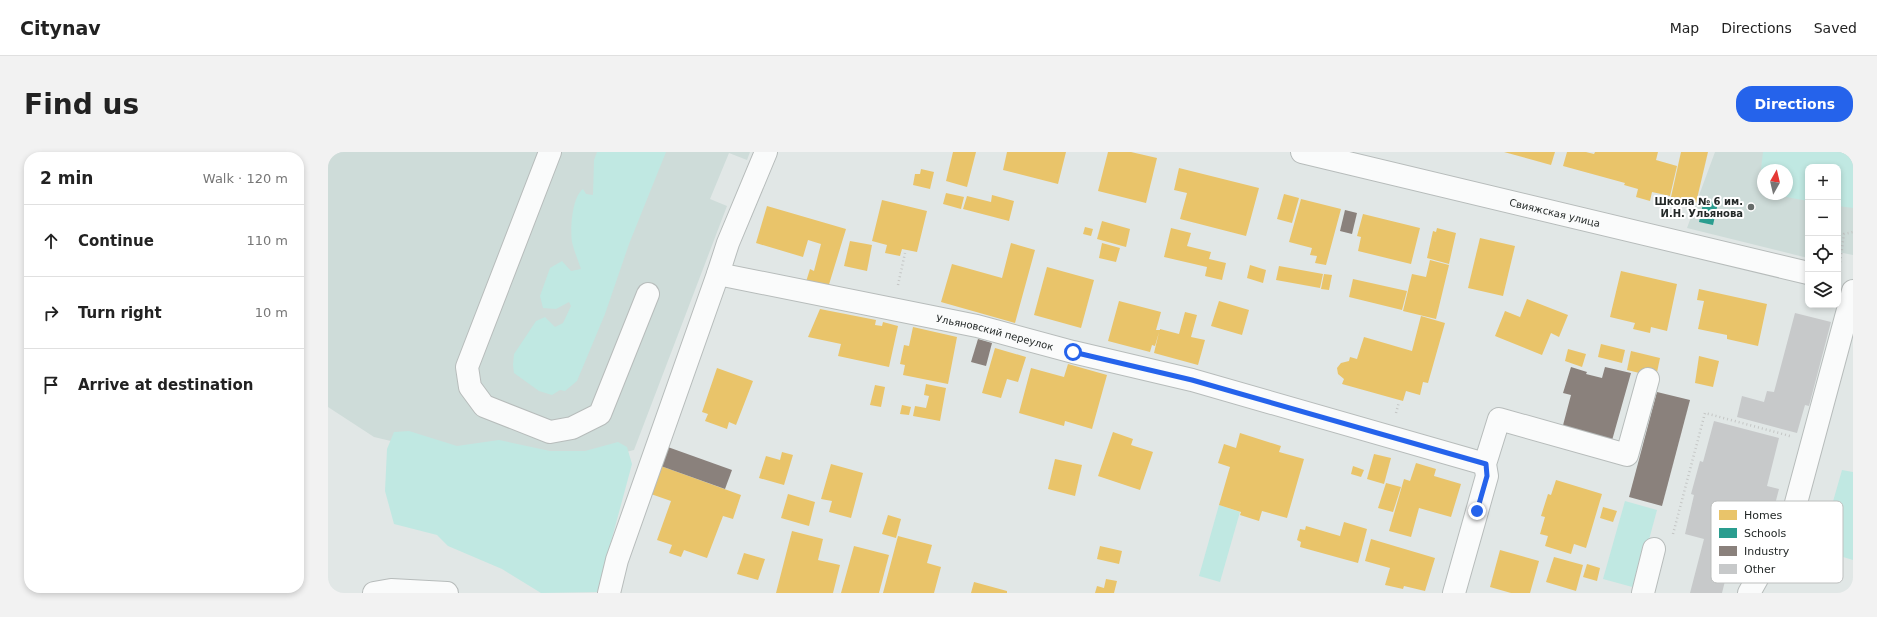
<!DOCTYPE html>
<meta charset="utf-8">
<style>
body{margin:0;font-family:"DejaVu Sans",sans-serif;background:#f2f2f2;color:#222}
.controls{position:absolute;right:12px;top:12px;display:grid;overflow:hidden;border-radius:8px;box-shadow:0 2px 6px #0003}
.controls button{width:36px;height:36px;display:grid;place-items:center;padding:0;border:0;border-bottom:1px solid #e0e0e0;background:#fff;color:#222;font:20px sans-serif}
.compass{position:absolute;left:1429px;top:12px;width:36px;height:36px;border-radius:50%;background:#fff;box-shadow:0 2px 6px #0003;rotate:8deg}
.stop{position:absolute;width:12px;height:12px;margin:-9px;border:3px solid #2563eb;border-radius:50%;background:#fff}
.stop.end{background:#2563eb;border-color:#fff;box-shadow:0 1px 4px #0008}
.list{margin:0;padding:0;list-style:none}
h2{display:flex;justify-content:space-between;align-items:center;height:52px;margin:0;padding:0 16px;font-size:17px}
h2 small{font-size:13px;font-weight:400;color:#767676}
.list li{display:grid;grid-template-columns:26px 1fr auto;gap:12px;align-items:center;box-sizing:border-box;height:72px;padding:0 16px;border-top:1px solid #e0e0e0}
.list b{display:block;font-size:15px;white-space:nowrap}
.list em{font-size:13px;font-style:normal;color:#767676}
.icon{flex:none;width:22px;height:22px;fill:none;stroke:currentColor;stroke-width:2;stroke-linecap:round;stroke-linejoin:round}
.map{position:relative;flex:none;width:1525px;height:441px;overflow:hidden;border-radius:16px}
header{display:flex;align-items:center;gap:24px;box-sizing:border-box;height:56px;padding:0 20px;background:#fff;border-bottom:1px solid #e0e0e0}
header strong{font-size:19px}
nav{display:flex;gap:22px;margin-inline-start:auto;font-size:14px}
.intro{display:flex;align-items:center;justify-content:space-between;box-sizing:border-box;height:96px;padding:0 24px}
h1{margin:0;font-size:28px}
.button{padding:10px 18px;border-radius:16px;background:#2563eb;color:#fff;font-size:14px;font-weight:700}
main{display:flex;gap:24px;padding:0 24px}
aside{flex:1;background:#fff;border-radius:16px;box-shadow:0 2px 6px #0003}
.map>svg:first-child{display:block}
.built{fill:#cedcd9;fill-rule:evenodd}
.green{fill:#c0e8e2}
.homes{fill:#e9c46a}
.schools{fill:#2a9d8f}
.industry{fill:#8a817c}
.building{fill:#c7c9ca}
.lines{fill:none;stroke-linecap:round;stroke-linejoin:round}
.minor-casing{stroke:#b7bcbb;stroke-width:24}
.path{stroke:#c4c6c5;stroke-width:2.5;stroke-dasharray:1 3;stroke-linecap:butt}
.minor{stroke:#fafbfb;stroke-width:22}
.route{stroke:#2563eb;stroke-width:5}
.poi-dot{fill:#666c6a;stroke:#fff;stroke-width:1.5}
.labels{text-anchor:middle;dominant-baseline:central;stroke-width:4;stroke-linejoin:round;paint-order:stroke}
.poi-label{font-size:10px;font-weight:bold;fill:#242928;stroke:#fff;text-anchor:end}
.street-label{font-size:10px;fill:#242928;stroke:#fff}
.key{fill:#fff;stroke:#bdbfbe;stroke-width:1}
.key-label{font-size:11px;fill:#242928}
</style>
<header>
<strong>Citynav</strong>
<nav><a>Map</a><a>Directions</a><a>Saved</a></nav>
</header>
<div class="intro"><h1>Find us</h1><a class="button">Directions</a></div>
<main>
<aside>
<h2>2 min<small>Walk · 120 m</small></h2>
<ul class="list">
<li><svg class="icon" aria-label="ahead" viewBox="0 0 24 24"><path d="M12 20V5M6 11l6-6 6 6"/></svg><div><b>Continue</b></div><em>110 m</em></li>
<li><svg class="icon" aria-label="right" viewBox="0 0 24 24"><path d="M7 20v-9h11M14 6l5 5-5 5"/></svg><div><b>Turn right</b></div><em>10 m</em></li>
<li><svg class="icon" aria-label="arrive" viewBox="0 0 24 24"><path d="M6 21V4h12l-3 4 3 4H6"/></svg><div><b>Arrive at destination</b></div></li>
</ul>
</aside>
<div class="map">
<svg width="1525" height="441" viewBox="0 0 1525 441">
<rect width="100%" height="100%" fill="#e1e7e6"/>
<g class="built">
<polygon points="0,0 422,0 419,8 401,1 382,47 399,54 306,298 206,323 46,285 0,255"/>
<path d="M 1387,0 L 1525,0 L 1525,103 L 1510,100 L 1510,15 L 1480,15 L 1480,106 L 1359,76 ZM 1435,18 L 1459,18 L 1459,42 L 1435,42 Z"/>
</g>
<g class="green">
<path d="M 269,0 L 338,0 L 301,92 L 277,162 L 249,229 L 237,239 L 232,238 L 224,243 L 211,239 L 186,221 L 185,213 L 186,202 L 208,169 L 217,165 L 227,175 L 235,171 L 243,154 L 241,150 L 228,157 L 215,156 L 212,144 L 222,116 L 234,109 L 243,119 L 253,117 C 250,108 246,99 244,90 C 242,77 244,45 255,37 L 258,42 L 265,43 L 266,8 Z"/>
<polygon points="1435,0 1525,0 1525,56 1510,54 1510,15 1480,15 1480,49 1448,43 1446,42 1459,42 1459,18 1435,18 1435,28 1433,17"/>
<polygon points="81,279 129,294 171,288 222,299 257,299 290,290 299,295 304,312 280,401 276,421 269,440 213,441 174,417 120,394 109,383 66,372 57,339 59,297 66,280"/>
<polygon points="1514,318 1525,320 1525,408 1492,398 1499,371 1505,372 1508,362 1502,360"/>
<polygon points="1297,349 1329,358 1308,436 1275,427"/>
<polygon points="891,353 912,360 892,430 871,424"/>
</g>
<g class="homes">
<polygon points="625,0 648,0 639,35 618,29"/>
<polygon points="679,0 738,0 730,32 675,18"/>
<polygon points="780,0 803,0 829,6 818,51 770,39"/>
<polygon points="1176,0 1227,0 1223,13"/>
<polygon points="1239,0 1258,0 1266,2 1267,0 1330,0 1328,8 1349,14 1342,44 1324,40 1322,49 1308,45 1310,37 1296,33 1297,31 1235,14"/>
<polygon points="1353,0 1380,0 1368,51 1343,45"/>
<polygon points="851,16 931,36 918,84 852,67 859,41 846,38"/>
<polygon points="593,17 606,20 602,37 585,33 587,22 592,22"/>
<polygon points="618,41 636,45 633,57 615,52"/>
<polygon points="956,42 971,46 964,71 949,67"/>
<polygon points="664,43 686,49 681,69 635,57 639,44 663,50"/>
<polygon points="973,47 1013,57 998,113 987,111 989,104 982,103 984,96 961,90"/>
<polygon points="554,48 599,59 589,100 574,97 572,104 557,101 559,93 544,89"/>
<polygon points="439,54 518,77 499,139 477,133 482,117 486,119 493,92 480,88 475,105 428,91"/>
<polygon points="1035,62 1092,76 1083,112 1030,99 1033,85 1029,84"/>
<polygon points="774,69 802,77 798,95 769,87"/>
<polygon points="757,75 765,77 763,84 755,82"/>
<polygon points="843,76 863,81 859,94 883,100 881,107 898,111 894,128 877,124 879,115 836,105"/>
<polygon points="1109,76 1128,81 1121,112 1099,106 1105,79 1108,80"/>
<polygon points="1152,86 1187,94 1175,144 1140,136"/>
<polygon points="522,89 544,93 539,119 516,114"/>
<polygon points="683,91 707,98 687,171 613,150 624,112 674,126"/>
<polygon points="774,91 792,96 788,110 771,106"/>
<polygon points="1102,108 1121,113 1108,167 1075,159 1084,122 1098,125"/>
<polygon points="922,113 938,118 935,131 919,126"/>
<polygon points="951,114 995,122 992,136 948,128"/>
<polygon points="719,115 766,128 753,176 706,163"/>
<polygon points="1293,119 1349,132 1339,179 1323,175 1322,181 1305,177 1307,171 1282,165"/>
<polygon points="996,122 1004,123 1001,138 993,137"/>
<polygon points="1025,127 1079,139 1074,158 1021,145"/>
<polygon points="1371,137 1439,152 1430,194 1399,187 1399,183 1370,177 1376,149 1369,148"/>
<polygon points="1199,147 1240,163 1231,185 1223,181 1214,203 1167,184 1177,159 1192,165"/>
<polygon points="791,149 833,160 828,178 832,178 832,177 851,182 857,160 869,163 863,185 877,188 870,213 826,201 831,180 827,194 824,193 822,200 780,189"/>
<polygon points="891,149 921,158 914,183 883,174"/>
<polygon points="492,157 548,168 547,173 554,174 555,170 570,174 561,215 510,204 513,192 480,185"/>
<polygon points="1093,164 1117,171 1100,231 1095,230 1092,243 1078,239 1075,249 1014,232 1016,227 1010,222 1009,216 1013,211 1021,209 1022,205 1029,207 1036,185 1084,199"/>
<polygon points="585,175 629,185 620,232 575,223 577,213 572,212 576,193 581,194"/>
<polygon points="1273,192 1297,198 1294,211 1270,205"/>
<polygon points="667,196 698,205 690,230 679,227 673,246 654,241"/>
<polygon points="1240,197 1258,202 1254,215 1237,209"/>
<polygon points="1303,199 1332,206 1328,225 1299,218"/>
<polygon points="1371,204 1391,209 1385,235 1367,231"/>
<polygon points="740,212 779,223 764,277 737,269 736,274 691,261 703,216 736,225"/>
<polygon points="389,216 425,229 408,273 401,270 399,277 377,269 380,262 374,260"/>
<polygon points="598,232 618,236 612,269 585,264 587,254 598,256 601,244 596,243"/>
<polygon points="547,233 557,235 553,255 542,253"/>
<polygon points="574,253 583,255 581,263 572,262"/>
<polygon points="785,280 805,287 803,293 825,300 812,338 770,324"/>
<polygon points="912,281 953,294 951,300 976,307 959,366 934,359 931,369 912,363 913,360 891,353 902,315 890,311 896,292 908,296"/>
<polygon points="454,300 465,303 456,333 431,326 438,304 452,308"/>
<polygon points="1046,302 1063,306 1056,332 1039,327"/>
<polygon points="727,307 754,313 747,344 720,337"/>
<polygon points="1088,311 1108,317 1106,324 1133,332 1123,365 1091,356 1083,385 1061,379 1076,327 1082,329"/>
<polygon points="503,312 535,321 523,366 501,360 504,349 493,347"/>
<polygon points="330,313 413,343 405,367 395,364 379,406 356,398 353,405 341,401 344,393 329,388 343,349 320,341"/>
<polygon points="1025,314 1036,318 1033,325 1023,322"/>
<polygon points="1228,328 1274,342 1258,396 1246,392 1243,402 1217,394 1220,384 1212,382 1217,365 1213,364 1220,342 1223,343"/>
<polygon points="1058,331 1073,335 1065,360 1050,356"/>
<polygon points="460,342 487,350 481,374 453,366"/>
<polygon points="1275,355 1289,359 1285,370 1272,366"/>
<polygon points="560,363 573,367 568,386 554,382"/>
<polygon points="1016,370 1039,377 1030,411 972,395 973,390 969,388 972,377 977,378 978,374 1012,384"/>
<polygon points="464,379 495,387 490,408 512,413 505,441 448,441"/>
<polygon points="570,384 604,393 599,411 613,415 606,441 555,441"/>
<polygon points="1043,387 1107,406 1097,439 1076,434 1075,437 1057,433 1062,416 1037,409"/>
<polygon points="526,394 561,403 551,441 513,441"/>
<polygon points="772,394 794,399 791,412 769,407"/>
<polygon points="1172,398 1211,409 1202,441 1183,441 1162,435"/>
<polygon points="416,401 437,407 430,428 409,422"/>
<polygon points="1226,405 1255,413 1248,439 1218,430"/>
<polygon points="1259,412 1272,416 1269,429 1255,425"/>
<polygon points="778,427 789,429 786,441 767,441 769,434 776,436"/>
<polygon points="646,430 679,439 679,441 643,441"/>
</g>
<polygon class="schools" points="1376,47 1390,51 1385,73 1371,70"/>
<g class="industry">
<polygon points="1017,58 1029,61 1024,82 1012,79"/>
<polygon points="650,187 664,191 658,214 643,210"/>
<polygon points="1243,215 1259,220 1258,222 1274,226 1277,215 1303,221 1283,292 1234,277 1243,243 1235,241"/>
<polygon points="1329,240 1362,248 1334,354 1301,345"/>
<polygon points="337,294 404,318 397,337 330,313"/>
</g>
<g class="building">
<polygon points="1467,161 1503,170 1481,254 1477,253 1469,281 1409,265 1414,244 1436,250 1439,239 1446,240"/>
<polygon points="1386,269 1451,286 1439,334 1451,337 1445,360 1434,357 1422,402 1405,397 1394,441 1362,441 1376,387 1357,382 1366,343 1363,342 1372,309 1375,310"/>
</g>
<g class="lines">
<defs>
<g id="minor">
<polyline points="222,0 139,215 142,235 156,254 222,280 244,276 272,262 320,142"/>
<path id="s1" d="M 974,0 L 1480,121"/>
<path id="s2" d="M 390,122 L 649,174 L 745,200 L 864,228 L 1157,312"/>
<polyline points="46,441 63,438 119,441"/>
<polyline points="281,441 289,408 390,122 400,91 438,0"/>
<polyline points="1126,441 1159,324 1157,312 1171,267 1299,303 1320,227"/>
<polyline points="1315,441 1326,397"/>
<polyline points="1421,441 1465,362 1525,139"/>
</g>
</defs>
<use href="#minor" class="minor-casing"/>
<g class="path">
<polyline points="1511,118 1516,82 1525,80"/>
<polyline points="570,133 577,101"/>
<polyline points="1068,261 1071,250"/>
<polyline points="1345,382 1377,261 1462,284"/>
</g>
<use href="#minor" class="minor"/>
</g>
<g class="lines">
<polyline class="route" points="745,200 864,228 1158,312 1159,324 1149,359"/>
</g>
<circle class="poi-dot" cx="1423" cy="55" r="4"/>
<g class="labels">
<g class="poi-label">
<text x="1415" y="49">Школа № 6 им.<tspan x="1415" dy="12">И.Н. Ульянова</tspan></text>
</g>
<g class="street-label">
<text stroke="none"><textPath href="#s1" startOffset="260">Свияжская улица</textPath></text>
<text stroke="none"><textPath href="#s2" startOffset="283">Ульяновский переулок</textPath></text>
</g>
</g>
<rect x="1383" y="349" width="132" height="82" rx="6" class="key"/>
<rect x="1391" y="358" width="18" height="10" fill="#e9c46a"/>
<rect x="1391" y="376" width="18" height="10" fill="#2a9d8f"/>
<rect x="1391" y="394" width="18" height="10" fill="#8a817c"/>
<rect x="1391" y="412" width="18" height="10" fill="#c7c9ca"/>
<g class="key-label">
<text x="1416" y="367">Homes</text>
<text x="1416" y="385">Schools</text>
<text x="1416" y="403">Industry</text>
<text x="1416" y="421">Other</text>
</g>
</svg>
<div class="controls">
<button>+</button>
<button>−</button>
<button><svg class="icon" aria-label="locate" viewBox="0 0 24 24"><circle cx="12" cy="12" r="6"/><path d="M12 2v4M12 18v4M2 12h4M18 12h4"/></svg></button>
<button><svg class="icon" aria-label="layers" viewBox="0 0 24 24"><path d="M12 4l9 5-9 5-9-5zM3 14l9 5 9-5"/></svg></button>
</div>
<svg class="compass" viewBox="-18 -18 36 36"><path d="M0-13l5 13h-10z" fill="#e53935"/><path d="M0 13l5-13h-10z" fill="#767676"/></svg>
<div class="stop" style="left:745px;top:200px"></div>
<div class="stop end" style="left:1149px;top:359px"></div>
</div>
</main>
